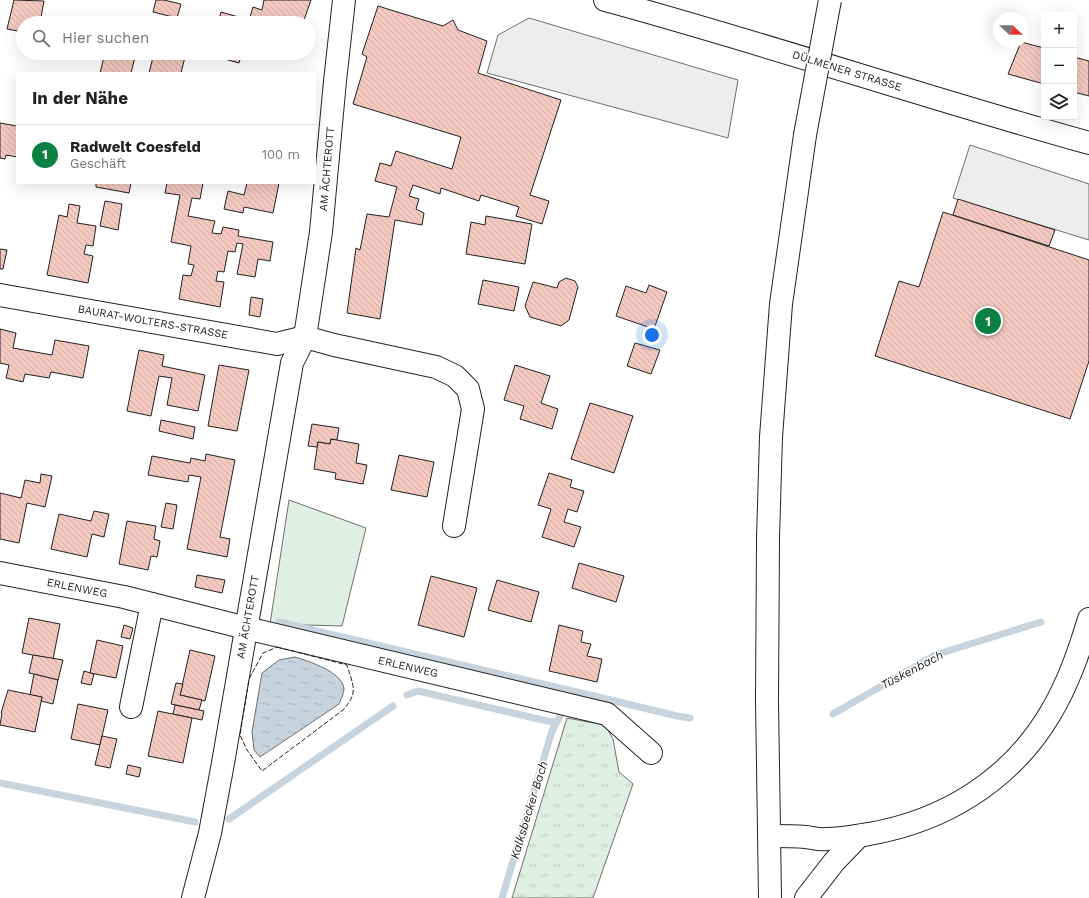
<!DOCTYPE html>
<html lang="de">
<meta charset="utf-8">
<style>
body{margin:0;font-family:"Work Sans",sans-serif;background:#f2f2f2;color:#222}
.controls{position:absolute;right:12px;top:12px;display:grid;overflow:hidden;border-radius:0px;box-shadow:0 4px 16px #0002}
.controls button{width:36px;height:36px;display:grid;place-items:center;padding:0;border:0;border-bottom:1px solid #e0e0e0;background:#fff;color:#222;font:20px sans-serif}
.compass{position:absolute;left:993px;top:12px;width:36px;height:36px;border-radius:50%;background:#fff;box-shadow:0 4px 16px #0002;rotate:112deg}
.you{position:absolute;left:652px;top:335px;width:14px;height:14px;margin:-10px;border:3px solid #fff;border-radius:50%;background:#1a73e8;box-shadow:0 0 0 6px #1a73e833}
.badge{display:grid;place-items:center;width:26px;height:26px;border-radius:50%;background:#0b8043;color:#fff;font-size:13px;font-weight:700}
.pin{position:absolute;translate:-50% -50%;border:2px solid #fff;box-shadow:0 1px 4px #0006}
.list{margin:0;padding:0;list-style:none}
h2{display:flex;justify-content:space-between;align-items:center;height:52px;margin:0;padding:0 16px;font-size:17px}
h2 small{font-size:13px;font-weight:400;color:#767676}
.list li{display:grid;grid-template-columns:26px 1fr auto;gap:12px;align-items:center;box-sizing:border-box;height:60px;padding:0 16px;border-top:1px solid #e0e0e0}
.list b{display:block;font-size:15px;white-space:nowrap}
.list p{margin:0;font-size:13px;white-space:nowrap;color:#767676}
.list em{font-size:13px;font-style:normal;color:#767676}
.icon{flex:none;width:22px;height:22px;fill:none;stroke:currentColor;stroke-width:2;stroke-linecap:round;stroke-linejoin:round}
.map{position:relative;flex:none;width:1089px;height:898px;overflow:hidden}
.search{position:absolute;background:#fff;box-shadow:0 4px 16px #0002;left:16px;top:16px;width:300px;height:44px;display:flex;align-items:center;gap:10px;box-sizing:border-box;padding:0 14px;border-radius:22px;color:#767676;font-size:15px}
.panel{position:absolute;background:#fff;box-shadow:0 4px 16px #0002;left:16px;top:72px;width:300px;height:112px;border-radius:0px}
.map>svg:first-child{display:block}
.grass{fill:url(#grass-tufts);stroke:#6f6f6f}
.park{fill:#e0efe3;stroke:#6f6f6f}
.parking{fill:#ededed;stroke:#6f6f6f}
.water{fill:url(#water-ripples);stroke:#6f6f6f}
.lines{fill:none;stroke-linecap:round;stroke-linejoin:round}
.stream{stroke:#c7d3dd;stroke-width:7}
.building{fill:url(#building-back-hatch);stroke:#222}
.minor-casing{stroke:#222;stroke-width:24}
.major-casing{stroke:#222;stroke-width:24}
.minor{stroke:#fff;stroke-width:22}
.major{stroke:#fff;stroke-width:22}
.major-bridge-casing{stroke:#222;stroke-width:24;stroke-linecap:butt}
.major-bridge{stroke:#fff;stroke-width:22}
.fence{stroke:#222;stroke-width:1;stroke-dasharray:5 2;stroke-linecap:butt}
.labels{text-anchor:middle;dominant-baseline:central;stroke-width:3;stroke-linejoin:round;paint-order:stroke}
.street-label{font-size:11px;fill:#222;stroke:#fff}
.water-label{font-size:12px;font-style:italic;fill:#222;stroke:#fff}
</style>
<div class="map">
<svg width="1089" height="898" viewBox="0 0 1089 898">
<defs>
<pattern id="grass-tufts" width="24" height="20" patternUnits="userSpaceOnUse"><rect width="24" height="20" fill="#e0efe3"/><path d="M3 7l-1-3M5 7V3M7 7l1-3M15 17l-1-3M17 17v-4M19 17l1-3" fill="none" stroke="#c0cdc2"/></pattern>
<pattern id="water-ripples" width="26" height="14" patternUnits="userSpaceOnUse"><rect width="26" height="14" fill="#c7d3dd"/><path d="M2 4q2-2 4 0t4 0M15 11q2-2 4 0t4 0" fill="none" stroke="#abb5bd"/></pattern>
<pattern id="building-back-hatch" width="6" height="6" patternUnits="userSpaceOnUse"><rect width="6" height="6" fill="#f3c9c0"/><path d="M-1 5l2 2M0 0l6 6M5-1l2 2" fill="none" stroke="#d0aca5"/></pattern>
</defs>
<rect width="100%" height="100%" fill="#fff"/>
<polygon class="grass" points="567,718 605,725 613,739 619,772 633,784 593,898 512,898"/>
<polygon class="park" points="289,500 366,528 342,626 270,624"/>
<g class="parking">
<polygon points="529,18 738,80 728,138 487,73 498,35"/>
<polygon points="970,145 1089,184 1089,240 953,198"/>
</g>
<path class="water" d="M 295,657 C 308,661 343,672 344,689 C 344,693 341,699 339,704 L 260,757 L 254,750 L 252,732 L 262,673 L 279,660 Z"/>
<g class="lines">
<g class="stream">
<polyline points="279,622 594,696"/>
<polyline points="407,695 418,691 556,723"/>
<polyline points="591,697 594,696 677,716 690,718"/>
<polyline points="833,714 935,655 1041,622"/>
<polyline points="0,783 195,822"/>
<polyline points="229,819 393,706"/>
<polyline points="502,898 552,731 560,716"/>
</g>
</g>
<g class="building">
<polygon points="14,0 44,1 40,23 23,23 23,32 7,29"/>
<polygon points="156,0 164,0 181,4 177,18 153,12"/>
<polygon points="264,0 311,0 303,23 218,23 221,12 249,20 253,7 262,10"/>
<polygon points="378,6 443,26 453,20 458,30 487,41 478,73 561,100 530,195 549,201 542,224 516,216 519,207 481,195 479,201 441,188 440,194 413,185 409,196 419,199 416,209 424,213 422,225 395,220 380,319 347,313 356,248 360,250 367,214 389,217 397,187 375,181 380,163 391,166 396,151 452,169 461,137 353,104 367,57 362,54"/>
<polygon points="1021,42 1044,48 1044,84 1008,74"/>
<polygon points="105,53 136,53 131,73 100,73"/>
<polygon points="154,53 167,53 185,57 181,73 149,73"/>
<polygon points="210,53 242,53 239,63 210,55"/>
<polygon points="1074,57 1089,61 1089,96 1074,92"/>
<polygon points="0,123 17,126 17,157 6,155 5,159 0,158"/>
<polygon points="96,183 131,183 129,193 96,187"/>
<polygon points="167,183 203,183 200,199 192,198 188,216 215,221 212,233 221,234 223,227 239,230 238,236 273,242 270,261 258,259 255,277 237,274 243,244 237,243 235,252 228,251 224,272 218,271 216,281 224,282 220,307 179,299 183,275 191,276 194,265 188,264 191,246 171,242 180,195 165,193"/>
<polygon points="247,183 279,183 273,213 244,207 243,213 224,209 228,191 244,195"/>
<polygon points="958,199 1055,230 1049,246 953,215"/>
<polygon points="105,201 122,204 118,230 100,226"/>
<polygon points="69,204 80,206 77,223 96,226 93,246 86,245 84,254 93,256 88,283 47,275 59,215 67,217"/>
<polygon points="943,212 1089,260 1089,361 1070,419 875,356 899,281 919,287"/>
<polygon points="486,216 532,224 525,264 466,254 471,222 485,225"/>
<polygon points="0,249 7,250 3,269 0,269"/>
<polygon points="566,278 575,281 578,287 569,320 561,326 530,317 525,306 533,282 557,288 559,282"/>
<polygon points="483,280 519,287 514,311 478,304"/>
<polygon points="649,285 667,292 654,329 616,316 626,286 646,293"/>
<polygon points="251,297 263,299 260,317 249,315"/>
<polygon points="0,329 16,333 13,348 52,355 55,340 89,346 83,378 51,372 49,378 25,374 23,382 6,378 9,365 0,363"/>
<polygon points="635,343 660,350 651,374 627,366"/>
<polygon points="139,350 164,355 162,366 205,375 198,411 167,405 172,378 159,376 151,416 127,411"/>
<polygon points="219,365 249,370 237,431 208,426"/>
<polygon points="515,365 550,376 541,403 558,409 552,429 520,419 524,406 504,400"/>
<polygon points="590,403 633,416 614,473 571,459"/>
<polygon points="161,420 195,427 193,439 159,431"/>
<polygon points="312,424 339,428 337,440 331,439 330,444 318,442 317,447 308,446"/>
<polygon points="331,439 359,444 356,463 367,465 363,484 335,479 336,473 314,469 318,442 330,444"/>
<polygon points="206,454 235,460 220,537 230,539 227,557 187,549 201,477 189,475 188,482 148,475 152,456 190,463 191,458 205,461"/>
<polygon points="399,455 434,462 427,497 391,490"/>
<polygon points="549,473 572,480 570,487 584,491 577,512 568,509 564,522 581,527 574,547 542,537 551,509 538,505"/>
<polygon points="41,474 52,476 45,507 27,503 19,543 0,539 0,493 21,498 25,480 40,483"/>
<polygon points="166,503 177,505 173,529 161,527"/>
<polygon points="94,511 109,514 104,537 92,534 87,557 51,549 59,514 91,521"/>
<polygon points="127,521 156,526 154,539 160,541 157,557 151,556 148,570 119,564"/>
<polygon points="579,563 624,576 616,602 572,588"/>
<polygon points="197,575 225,580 222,593 195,587"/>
<polygon points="431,576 477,588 464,637 418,625"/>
<polygon points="497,580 539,592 531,622 488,610"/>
<polygon points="29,618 60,624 53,659 22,653"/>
<polygon points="124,625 133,628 130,639 121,637"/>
<polygon points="559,625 583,631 581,642 591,644 587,656 602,659 597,682 549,671"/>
<polygon points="97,640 123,646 116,678 90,673"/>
<polygon points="190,650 215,656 205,701 180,695"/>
<polygon points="33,655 63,660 58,680 29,673"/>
<polygon points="84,671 94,674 91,685 81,683"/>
<polygon points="34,674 58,680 53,704 41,701 42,697 30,695"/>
<polygon points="176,683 183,684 180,695 202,700 199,710 171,704"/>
<polygon points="8,690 42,697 35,732 0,725 2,713 1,713"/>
<polygon points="78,704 108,710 100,745 71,739"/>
<polygon points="175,705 204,711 202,720 173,714"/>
<polygon points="158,711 192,718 183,763 148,756"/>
<polygon points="102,736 117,739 110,768 95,765"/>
<polygon points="128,765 141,768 139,777 126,774"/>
</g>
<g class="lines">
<defs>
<g id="minor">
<path d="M 605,0 C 767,44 927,98 1089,143"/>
<polyline points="0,295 277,344 305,337 334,345 436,367 455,376 468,389 473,409 454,526"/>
<polyline points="0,573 124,597 246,628 607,714 651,753"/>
<polyline points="131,707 152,604"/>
<polyline points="193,898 210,833 223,763 292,363 305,337 321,232 335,81 344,0"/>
</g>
<g id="major">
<path d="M 769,836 C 781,836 793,836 806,837 C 813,838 820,840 827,839 C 841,839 855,836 869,834 C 944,821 1010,781 1050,714 C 1068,684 1079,652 1089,619"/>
<polyline points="770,898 767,701 768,538 771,437 781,304 805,135"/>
<polyline points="806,898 834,862 859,836"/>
</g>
</defs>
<use href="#minor" class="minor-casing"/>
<use href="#major" class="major-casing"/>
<use href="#minor" class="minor"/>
<use href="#major" class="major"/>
<defs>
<polyline id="major-bridge" points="805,135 830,0"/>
</defs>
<use href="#major-bridge" class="major-bridge-casing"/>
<use href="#major-bridge" class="major-bridge"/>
<path class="fence" d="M 277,647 L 347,665 C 353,686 359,692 343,710 L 262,771 L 247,750 L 240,735 L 249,679 L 263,653 Z"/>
</g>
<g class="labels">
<g class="street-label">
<text transform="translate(847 71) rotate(17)">DÜLMENER STRASSE</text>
<text transform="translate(327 169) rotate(-85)">AM ÄCHTEROTT</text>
<text transform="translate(153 322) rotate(10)">BAURAT-WOLTERS-STRASSE</text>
<text transform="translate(77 588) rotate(11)">ERLENWEG</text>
<text transform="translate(248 617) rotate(-80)">AM ÄCHTEROTT</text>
<text transform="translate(408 667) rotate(13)">ERLENWEG</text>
</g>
<g class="water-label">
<text transform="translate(912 670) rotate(-28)">Tüskenbach</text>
<text transform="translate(529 810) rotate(-73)">Kalksbecker Bach</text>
</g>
</g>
</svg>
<div class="controls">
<button>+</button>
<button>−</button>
<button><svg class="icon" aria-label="layers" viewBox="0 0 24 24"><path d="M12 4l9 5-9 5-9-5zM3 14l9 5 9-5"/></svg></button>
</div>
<svg class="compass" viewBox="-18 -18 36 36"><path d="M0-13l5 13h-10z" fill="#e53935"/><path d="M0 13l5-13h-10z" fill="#767676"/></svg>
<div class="you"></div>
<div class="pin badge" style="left:988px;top:321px">1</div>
<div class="search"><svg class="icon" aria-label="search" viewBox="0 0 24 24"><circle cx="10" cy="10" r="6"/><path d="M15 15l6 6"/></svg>Hier suchen</div>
<section class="panel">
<h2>In der Nähe<small></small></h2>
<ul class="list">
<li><span class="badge">1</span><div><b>Radwelt Coesfeld</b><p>Geschäft</p></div><em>100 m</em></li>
</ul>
</section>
</div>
